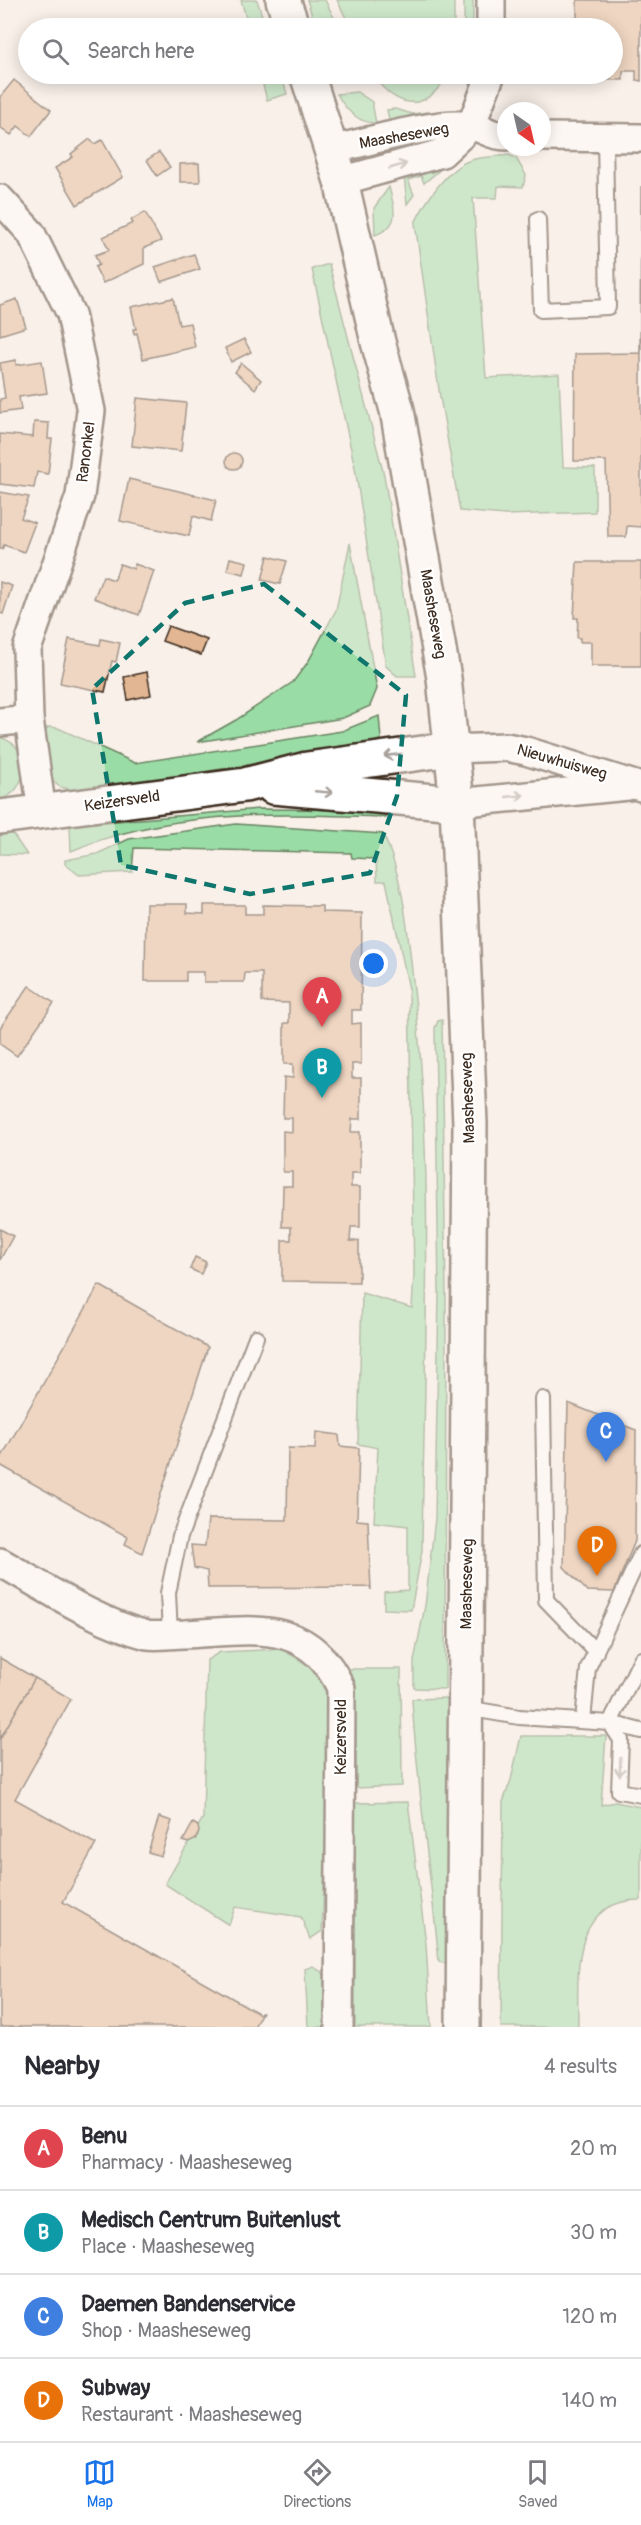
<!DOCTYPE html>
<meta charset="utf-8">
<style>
body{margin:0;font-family:Pangolin,sans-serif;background:#f2f2f3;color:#2b2b33}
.compass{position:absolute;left:497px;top:102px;width:54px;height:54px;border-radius:50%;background:#fff;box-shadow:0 3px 15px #0003;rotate:146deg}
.you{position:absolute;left:374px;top:964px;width:21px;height:21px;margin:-15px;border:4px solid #fff;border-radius:50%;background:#1a73e8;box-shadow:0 0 0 9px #1a73e833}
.badge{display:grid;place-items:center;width:39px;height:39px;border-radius:50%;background:#1a73e8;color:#fff;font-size:20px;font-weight:700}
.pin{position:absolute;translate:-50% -50px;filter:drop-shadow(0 2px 3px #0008)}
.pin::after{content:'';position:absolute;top:32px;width:21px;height:18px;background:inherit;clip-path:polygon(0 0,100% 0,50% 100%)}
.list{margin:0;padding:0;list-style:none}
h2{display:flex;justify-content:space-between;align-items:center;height:78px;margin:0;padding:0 24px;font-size:26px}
h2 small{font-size:20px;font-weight:400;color:#7c7c81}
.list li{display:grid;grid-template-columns:39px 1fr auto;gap:18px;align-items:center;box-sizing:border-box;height:84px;padding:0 24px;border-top:2px solid #e1e1e2}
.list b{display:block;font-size:22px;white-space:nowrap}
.list p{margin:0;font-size:20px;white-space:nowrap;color:#7c7c81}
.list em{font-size:20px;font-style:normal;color:#7c7c81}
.icon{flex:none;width:33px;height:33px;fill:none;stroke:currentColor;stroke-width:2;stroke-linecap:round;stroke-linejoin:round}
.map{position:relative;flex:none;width:641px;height:2027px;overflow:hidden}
.search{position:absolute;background:#fff;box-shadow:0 3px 15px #0003;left:18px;right:18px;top:18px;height:66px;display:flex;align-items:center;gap:15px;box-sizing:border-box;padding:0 21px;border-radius:33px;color:#7c7c81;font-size:22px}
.sheet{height:414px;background:#fff}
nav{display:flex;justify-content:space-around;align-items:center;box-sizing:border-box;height:84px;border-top:2px solid #e1e1e2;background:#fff;font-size:16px;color:#7c7c81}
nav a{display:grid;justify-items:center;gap:3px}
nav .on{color:#1a73e8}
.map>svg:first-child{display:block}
.green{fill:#9adca6;stroke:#6a8362;stroke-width:1.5}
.building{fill:#e2b692;stroke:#3b2a1e;stroke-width:1.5}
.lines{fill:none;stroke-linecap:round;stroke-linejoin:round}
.service-casing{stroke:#3b2a1e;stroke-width:18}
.minor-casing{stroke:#3b2a1e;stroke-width:32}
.tertiary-casing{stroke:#3b2a1e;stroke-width:38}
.secondary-casing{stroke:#3b2a1e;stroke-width:38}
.service{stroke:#fff;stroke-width:14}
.minor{stroke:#fff;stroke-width:27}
.tertiary{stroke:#fff;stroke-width:33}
.secondary{stroke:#fff;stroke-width:33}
.oneway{stroke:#a79f9a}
.marked{fill:none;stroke:#0f766e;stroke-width:4.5;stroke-dasharray:12 8;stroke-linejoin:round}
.labels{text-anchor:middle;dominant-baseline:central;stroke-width:4.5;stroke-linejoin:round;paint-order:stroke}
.street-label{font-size:16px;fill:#3b2a1e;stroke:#fff}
</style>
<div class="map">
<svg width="641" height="2027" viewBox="0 0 641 2027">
<rect width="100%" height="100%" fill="#f9f0e9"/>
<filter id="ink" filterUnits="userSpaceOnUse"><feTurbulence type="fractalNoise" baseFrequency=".0167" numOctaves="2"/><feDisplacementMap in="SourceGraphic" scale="12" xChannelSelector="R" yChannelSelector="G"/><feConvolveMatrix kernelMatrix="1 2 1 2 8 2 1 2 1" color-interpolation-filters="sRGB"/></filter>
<g filter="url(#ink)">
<g class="green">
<polygon points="241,0 257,0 266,28 249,28"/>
<polygon points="307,0 325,0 339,28 316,28"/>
<polygon points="337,0 454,0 454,28 351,28"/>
<rect x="464" y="0" width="9" height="28"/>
<polygon points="260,74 281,74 287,94 267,100"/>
<path d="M 373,74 L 449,74 C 443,82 437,93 427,98 C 406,111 383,92 373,74 Z"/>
<path d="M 357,92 L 372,102 L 376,123 C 358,123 345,109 337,94 Z"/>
<polygon points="395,109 412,114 427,112 430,115 390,124 387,110"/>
<path d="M 509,155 L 516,158 L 526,175 L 523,187 L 498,186 L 497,198 L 473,198 L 486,378 L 559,374 L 563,467 L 595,468 L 595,512 L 505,515 L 460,511 L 440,397 L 415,223 C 425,202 448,167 471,160 C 482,156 497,157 509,155 Z"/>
<polygon points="441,165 442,168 424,183 421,176 408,180 414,195 407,204 404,175"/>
<path d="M 389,187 C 395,209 401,226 375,235 L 374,208 Z"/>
<polygon points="329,264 384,475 416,676 397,676 386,666 355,468 312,269"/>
<polygon points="350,543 377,689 370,706 343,718 197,742 236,720 293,682 308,662 336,610"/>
<polygon points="379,716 381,739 367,746 70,793 70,789 60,787 50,779 44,730 49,727 58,728 135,763 342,731"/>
<path d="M 0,737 C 4,739 10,741 13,744 C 31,759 24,795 0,799 Z"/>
<path d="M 259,809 L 378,810 L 385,812 L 386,817 C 280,814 172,808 71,851 L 70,825 Z"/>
<path d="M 236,824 L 383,834 C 405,880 408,937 414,989 C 435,1174 424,1364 422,1551 L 411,1610 L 384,1609 L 384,1592 L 408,1590 L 408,1526 L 374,1522 L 378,1448 L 358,1444 L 362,1293 L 412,1308 L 414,1275 L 409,989 L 386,881 L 377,881 L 376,859 L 352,858 L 351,853 L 134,848 L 132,872 L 79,875 L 65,864 L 65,860 L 97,854 L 129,839 Z"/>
<polygon points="12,830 12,833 27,855 0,854 0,831"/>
<polygon points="442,1020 446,1297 445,1689 414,1688 414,1661 425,1606 435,1518 439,1293 435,1028 438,1021"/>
<polygon points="282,1649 311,1667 328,1690 330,1748 322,1931 310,1939 301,1917 235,1907 229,1925 165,1884 203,1818 207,1660 220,1652"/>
<polygon points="348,1669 401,1669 402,1786 356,1788 356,1693"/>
<path d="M 448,1698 L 449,1964 L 439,1962 C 431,1874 417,1787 412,1699 Z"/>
<path d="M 521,1736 L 606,1736 L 601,1805 L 615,1802 L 641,1807 L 641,1900 C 569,1900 578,1976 578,2027 L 501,2027 L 503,1802 L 511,1780 Z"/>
<polygon points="408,1802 426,1944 431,2027 355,2027 355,1803"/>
<polygon points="313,1966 324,1974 324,2027 308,2027 305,1969"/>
</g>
<g class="building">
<polygon points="577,0 641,0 641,81 636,80 636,71 623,71 623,80 574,79 576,74 612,74 612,28 577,28"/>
<polygon points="14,80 51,110 31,136 18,126 11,135 0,127 0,97"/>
<polygon points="90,139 94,144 102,140 123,177 77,205 55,168 73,157 71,154"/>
<polygon points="159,152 170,167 157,176 147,160"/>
<polygon points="199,163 200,182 180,182 180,164"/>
<polygon points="641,186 641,527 627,526 626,537 608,537 606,461 574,461 575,354 640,353"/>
<polygon points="145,212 161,241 144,248 144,264 103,283 95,267 99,265 95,255 109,250 103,237 133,223 131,220"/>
<polygon points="194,254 200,269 161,282 155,267"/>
<polygon points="173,298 179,325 190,323 195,347 143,359 137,333 134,334 133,329 136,329 131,307"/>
<polygon points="17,299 26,327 0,335 0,305"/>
<polygon points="244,339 251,352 231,362 225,348"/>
<polygon points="16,360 16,365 42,361 47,393 19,397 21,410 0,413 0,399 5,398 0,363"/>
<polygon points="241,363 261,380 255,389 235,372"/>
<polygon points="137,398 186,403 181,451 132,446"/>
<polygon points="34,422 49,423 48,439 52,439 48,474 37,472 34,488 0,484 0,434 33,437"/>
<circle cx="234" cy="461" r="8"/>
<polygon points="129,479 216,500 211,521 193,516 189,536 120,521"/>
<polygon points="0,492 29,497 21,518 35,523 24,552 4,545 2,549 0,549"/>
<polygon points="268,556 287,561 280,584 262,580"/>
<polygon points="230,558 247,562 244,574 227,570"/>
<polygon points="577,562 641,562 641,666 591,666 591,642 580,642 580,638 577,638 578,618 574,618"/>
<polygon points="120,564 134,569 135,564 154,571 139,615 94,598 103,576 114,580"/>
<polygon points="0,582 12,586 3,614 0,613"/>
<polygon points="168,626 207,640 201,655 162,641"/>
<polygon points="69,639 100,645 101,639 120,643 116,662 112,661 105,692 60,683"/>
<polygon points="147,672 151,695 128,700 124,677"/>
<polygon points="146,904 187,904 187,913 204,914 204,905 245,905 245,914 263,914 263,905 322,906 322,912 362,913 361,1010 352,1010 352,1024 361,1023 361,1064 352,1064 352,1078 361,1078 361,1119 352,1119 351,1132 360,1132 360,1173 351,1173 351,1187 360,1187 360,1227 351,1227 350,1241 359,1241 359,1282 282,1281 282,1240 291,1240 291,1227 282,1227 283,1186 292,1186 292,1172 283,1172 283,1131 292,1132 292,1118 283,1118 284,1077 293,1078 293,1064 284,1064 284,1023 289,1023 289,1003 262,1002 262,973 245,973 244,982 204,982 204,972 186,972 186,981 145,981"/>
<polygon points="29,986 54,1003 17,1056 0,1044 0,1028"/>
<polygon points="0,1229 13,1236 0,1260"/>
<polygon points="195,1257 206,1262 201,1274 190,1269"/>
<polygon points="99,1285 208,1347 142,1553 125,1544 128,1537 0,1465 0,1460"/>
<polygon points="568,1403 636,1430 635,1541 614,1592 587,1591 564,1567"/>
<polygon points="316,1432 339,1435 340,1446 359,1448 357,1520 368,1521 371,1590 370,1587 208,1588 207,1571 194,1568 191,1545 205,1546 208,1519 287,1520 288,1448 315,1449"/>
<polygon points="0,1658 35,1678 0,1739"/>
<polygon points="35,1678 71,1699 15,1799 96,1844 63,1902 260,2014 262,2012 254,2027 0,2027 0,1739"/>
<polygon points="159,1817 172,1821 161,1856 148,1852"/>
<polygon points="193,1823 198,1826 199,1832 195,1840 188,1843 183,1841"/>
</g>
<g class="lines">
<defs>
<g id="service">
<polyline points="538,219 541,310 608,307 605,138"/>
<polyline points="543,1399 546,1600 596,1652"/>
<polyline points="170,1634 168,1593 180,1536 256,1337"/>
<polyline points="466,1708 519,1717 610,1723 641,1659"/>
<polyline points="583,1721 588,1668 641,1554"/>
<polyline points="610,1723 621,1740 619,1791 641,1795"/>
<polyline points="610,1723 641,1731"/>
</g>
<g id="minor">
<polyline points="491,28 491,0"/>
<polyline points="542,137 641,138"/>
<path d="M 332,150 C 365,142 440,120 471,126 C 484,128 490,136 506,136"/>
<polyline points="341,181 442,153 471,126 491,74"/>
<polyline points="0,199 31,233 71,314 91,411 80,496 27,649 29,719 42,812"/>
<polyline points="0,722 29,719"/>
<polyline points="451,749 506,747 526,751 641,787"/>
<polyline points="457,803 628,786"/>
<path d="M 0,1562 C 48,1589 94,1621 147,1635 C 158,1637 172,1634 184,1634 C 250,1631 308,1616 341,1688 L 339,2027"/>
</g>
<g id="tertiary">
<polyline points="273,787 457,803"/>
<polyline points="0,817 245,785 307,769 451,749"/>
</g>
<g id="secondary">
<polyline points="283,0 293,28"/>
<polyline points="307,74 341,181 378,342 397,410 444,678 457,803 470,1124 463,2027"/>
</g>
</defs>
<use href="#service" class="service-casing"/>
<use href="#minor" class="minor-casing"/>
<use href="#tertiary" class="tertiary-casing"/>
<use href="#secondary" class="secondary-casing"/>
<use href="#service" class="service"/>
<use href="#minor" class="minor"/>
<use href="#tertiary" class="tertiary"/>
<use href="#secondary" class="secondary"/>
</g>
<defs><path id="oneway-shaft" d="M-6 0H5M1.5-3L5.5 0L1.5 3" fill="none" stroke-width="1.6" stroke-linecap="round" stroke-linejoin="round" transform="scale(1.5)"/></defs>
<g class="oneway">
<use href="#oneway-shaft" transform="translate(398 166) rotate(-16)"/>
<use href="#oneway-shaft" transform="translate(393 755) rotate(172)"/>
<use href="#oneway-shaft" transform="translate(324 792) rotate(5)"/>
<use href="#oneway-shaft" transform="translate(515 796) rotate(-6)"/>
<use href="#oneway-shaft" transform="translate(620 1767) rotate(93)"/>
</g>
</g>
<path d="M0 0H641V2027H0ZM 264,584 L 406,695 L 397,796 L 370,873 L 250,894 L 121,865 L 92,689 L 185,603 Z" fill="#f9f0e9" fill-opacity=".55" fill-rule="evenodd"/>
<path class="marked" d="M 264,584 L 406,695 L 397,796 L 370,873 L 250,894 L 121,865 L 92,689 L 185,603 Z"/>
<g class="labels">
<g class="street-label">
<text transform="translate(404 136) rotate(-10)">Maasheseweg</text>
<text transform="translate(86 452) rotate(-83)">Ranonkel</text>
<text transform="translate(433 614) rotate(80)">Maasheseweg</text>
<text transform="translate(562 762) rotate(16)">Nieuwhuisweg</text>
<text transform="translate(122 801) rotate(-8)">Keizersveld</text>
<text transform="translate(468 1098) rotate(-92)">Maasheseweg</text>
<text transform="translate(467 1584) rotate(-89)">Maasheseweg</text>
<text transform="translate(341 1737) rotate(-90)">Keizersveld</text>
</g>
</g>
</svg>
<svg class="compass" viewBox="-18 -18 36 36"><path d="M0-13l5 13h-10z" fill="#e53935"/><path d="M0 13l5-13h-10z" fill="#7c7c81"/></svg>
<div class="you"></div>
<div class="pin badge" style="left:322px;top:1027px;background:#e0444e">A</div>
<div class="pin badge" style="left:322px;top:1098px;background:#0f9aa8">B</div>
<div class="pin badge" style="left:606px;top:1462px;background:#3f7fe0">C</div>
<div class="pin badge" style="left:597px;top:1576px;background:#e8710a">D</div>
<div class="search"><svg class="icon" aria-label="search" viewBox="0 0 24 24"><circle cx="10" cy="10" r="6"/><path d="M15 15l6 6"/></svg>Search here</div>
</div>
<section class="sheet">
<h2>Nearby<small>4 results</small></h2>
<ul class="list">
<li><span class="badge" style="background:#e0444e">A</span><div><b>Benu</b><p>Pharmacy · Maasheseweg</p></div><em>20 m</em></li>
<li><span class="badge" style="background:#0f9aa8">B</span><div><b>Medisch Centrum Buitenlust</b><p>Place · Maasheseweg</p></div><em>30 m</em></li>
<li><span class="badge" style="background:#3f7fe0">C</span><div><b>Daemen Bandenservice</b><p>Shop · Maasheseweg</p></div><em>120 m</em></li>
<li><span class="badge" style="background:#e8710a">D</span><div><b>Subway</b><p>Restaurant · Maasheseweg</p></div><em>140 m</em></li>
</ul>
</section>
<nav>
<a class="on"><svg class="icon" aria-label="map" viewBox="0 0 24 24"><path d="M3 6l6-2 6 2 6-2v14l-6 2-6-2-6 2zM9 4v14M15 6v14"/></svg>Map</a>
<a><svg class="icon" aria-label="directions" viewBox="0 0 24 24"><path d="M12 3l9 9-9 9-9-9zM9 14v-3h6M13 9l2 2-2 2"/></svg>Directions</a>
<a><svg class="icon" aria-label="saved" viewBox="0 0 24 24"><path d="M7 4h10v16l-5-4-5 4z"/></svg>Saved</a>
</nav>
